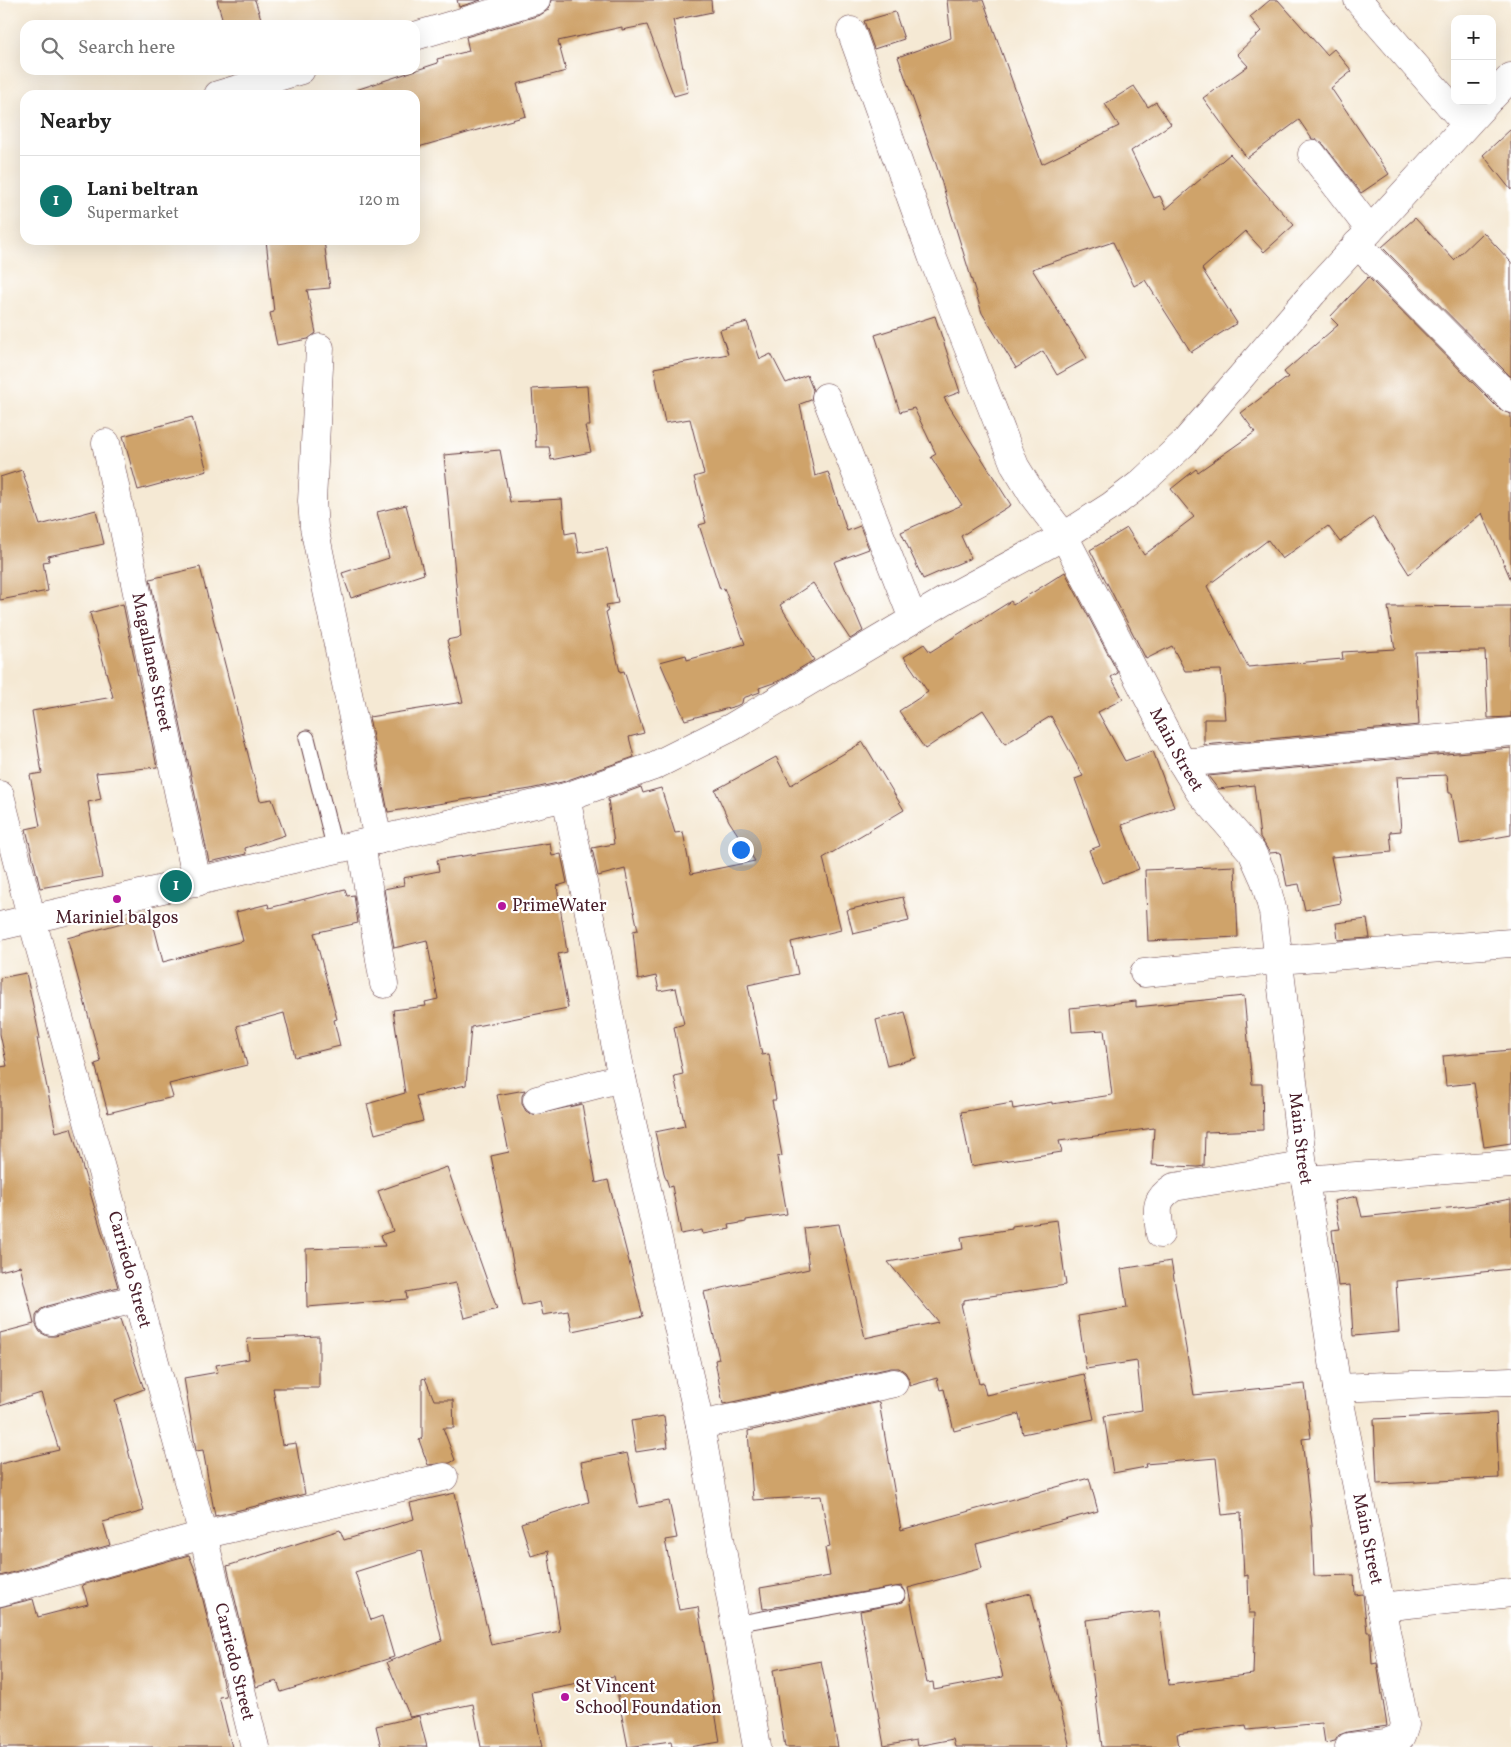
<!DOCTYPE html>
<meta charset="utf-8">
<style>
body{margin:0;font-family:Vollkorn,serif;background:#f2f2f2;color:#222}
.controls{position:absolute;right:15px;top:15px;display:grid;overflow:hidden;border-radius:10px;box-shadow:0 5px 20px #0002}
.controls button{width:45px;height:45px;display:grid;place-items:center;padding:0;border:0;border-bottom:1px solid #e0e0e0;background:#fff;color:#222;font:25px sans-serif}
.you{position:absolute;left:740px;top:849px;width:18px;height:18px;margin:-12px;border:4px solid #fff;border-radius:50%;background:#1a73e8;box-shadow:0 0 0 8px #1a73e833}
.badge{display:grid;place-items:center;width:32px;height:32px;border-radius:50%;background:#0f766e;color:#fff;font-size:16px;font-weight:700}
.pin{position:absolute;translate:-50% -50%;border:2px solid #fff;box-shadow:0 1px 5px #0006}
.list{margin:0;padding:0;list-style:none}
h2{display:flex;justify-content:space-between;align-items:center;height:65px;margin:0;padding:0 20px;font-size:21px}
h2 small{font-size:16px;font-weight:400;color:#767676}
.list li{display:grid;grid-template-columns:32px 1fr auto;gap:15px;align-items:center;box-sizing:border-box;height:90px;padding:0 20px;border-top:1px solid #e0e0e0}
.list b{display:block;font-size:19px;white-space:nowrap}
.list p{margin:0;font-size:16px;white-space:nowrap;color:#767676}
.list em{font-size:16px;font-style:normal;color:#767676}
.icon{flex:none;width:28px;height:28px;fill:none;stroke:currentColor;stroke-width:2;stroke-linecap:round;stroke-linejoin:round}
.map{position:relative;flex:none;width:1511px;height:1747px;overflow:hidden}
.search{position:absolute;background:#fff;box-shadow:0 5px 20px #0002;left:20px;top:20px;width:400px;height:55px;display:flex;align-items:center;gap:12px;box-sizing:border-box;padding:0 18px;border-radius:15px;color:#767676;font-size:19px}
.panel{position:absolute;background:#fff;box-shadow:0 5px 20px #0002;left:20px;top:90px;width:400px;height:155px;border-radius:15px}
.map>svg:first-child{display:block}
.building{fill:#cfa36a}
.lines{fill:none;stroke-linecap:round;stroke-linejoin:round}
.service-casing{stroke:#643d44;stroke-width:17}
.minor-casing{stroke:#643d44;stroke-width:29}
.tertiary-casing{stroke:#643d44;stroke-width:29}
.service{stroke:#fff;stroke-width:15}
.minor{stroke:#fff;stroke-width:28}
.tertiary{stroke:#fff;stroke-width:28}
.poi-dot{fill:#b5179e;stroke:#fff;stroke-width:2}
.labels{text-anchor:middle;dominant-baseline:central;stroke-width:4.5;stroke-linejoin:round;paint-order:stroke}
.street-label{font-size:18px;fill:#4a1f2b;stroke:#fff}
.poi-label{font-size:18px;fill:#4a1f2b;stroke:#fff;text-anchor:start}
</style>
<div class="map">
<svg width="1511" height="1747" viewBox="0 0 1511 1747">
<rect width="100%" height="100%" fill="#fff"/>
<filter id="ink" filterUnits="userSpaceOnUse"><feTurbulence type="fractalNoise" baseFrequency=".02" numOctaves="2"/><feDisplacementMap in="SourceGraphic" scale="10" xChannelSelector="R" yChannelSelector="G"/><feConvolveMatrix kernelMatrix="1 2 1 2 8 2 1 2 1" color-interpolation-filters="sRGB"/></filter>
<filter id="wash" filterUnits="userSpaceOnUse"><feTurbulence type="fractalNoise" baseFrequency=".0096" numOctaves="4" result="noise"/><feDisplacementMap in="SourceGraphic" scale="20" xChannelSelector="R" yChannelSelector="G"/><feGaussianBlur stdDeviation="1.12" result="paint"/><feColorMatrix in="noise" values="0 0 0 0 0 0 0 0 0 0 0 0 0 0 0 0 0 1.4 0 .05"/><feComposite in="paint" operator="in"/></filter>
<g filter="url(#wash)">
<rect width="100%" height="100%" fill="#f5e9d4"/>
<g id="blocks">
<g class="building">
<polygon points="217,0 255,0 263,25 224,25"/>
<polygon points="457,0 481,0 459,7"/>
<polygon points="551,0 711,0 712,12 673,20 688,92 674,96 647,25 622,30 622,27 558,41 566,71 517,84 526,116 415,148 415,95 357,95 356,90 438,63 437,59 469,51 466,37 540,15 548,10"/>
<polygon points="947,0 983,0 1042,164 1119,126 1105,104 1134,86 1148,107 1156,102 1171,124 1131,151 1154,198 1160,196 1166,209 1230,154 1294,225 1264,252 1245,231 1202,269 1237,323 1191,352 1145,280 1134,286 1113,242 1032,269 1087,358 1057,375 1043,351 1016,368 982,313 936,164 898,57 951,38"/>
<polygon points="1270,0 1278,0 1327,55 1334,49 1352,71 1331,88 1389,174 1361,193 1324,145 1318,140 1312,139 1299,120 1247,158 1203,98 1248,66 1237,54 1261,31 1250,17"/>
<polygon points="895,12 904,39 874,49 864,21"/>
<polygon points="1511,129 1511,190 1483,155"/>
<polygon points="1415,218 1454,260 1483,232 1511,262 1511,377 1382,247"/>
<polygon points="266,240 324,240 330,288 307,290 316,333 308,339 277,345 270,313 274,312"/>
<polygon points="1368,277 1500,410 1511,414 1511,580 1482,513 1409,574 1373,517 1340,542 1328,526 1282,559 1268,540 1207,586 1248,667 1343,659 1342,652 1395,649 1388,607 1511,606 1511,717 1488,718 1485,651 1415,652 1419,725 1204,745 1204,719 1225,719 1221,670 1185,671 1172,646 1146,659 1090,550 1127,528 1144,555 1194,517 1171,489 1196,469 1198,472 1255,432 1241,413 1288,377 1284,372 1338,325 1330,317"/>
<polygon points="935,316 960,392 944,398 1011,505 961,536 971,558 923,579 901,532 962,505 931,457 936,454 914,408 900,412 875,335"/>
<polygon points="747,322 760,359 771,354 786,383 807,375 813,390 811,400 800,404 815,476 828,472 847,531 860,526 869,549 834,562 863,631 850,639 813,583 780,605 814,660 779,681 759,688 760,692 743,698 742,703 736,706 685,720 660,662 686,655 687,660 745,644 724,588 720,589 699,525 706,523 694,477 704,474 690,419 665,423 654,368 728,354 720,330"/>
<polygon points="587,386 590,426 585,426 591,452 551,460 549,447 536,447 532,389"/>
<polygon points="192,417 207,471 138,490 123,436"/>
<polygon points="500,450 510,502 562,499 565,534 575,532 579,553 607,548 618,603 606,605 608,611 606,612 620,672 624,671 644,733 629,737 634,757 562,782 530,789 388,812 369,717 463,702 447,640 461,637 444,455"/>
<polygon points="22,470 40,525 96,510 104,544 48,556 49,561 43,562 48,591 0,600 0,477"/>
<polygon points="406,505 424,574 351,598 342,573 389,558 377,512"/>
<polygon points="200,567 260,801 272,799 285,835 245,848 246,854 209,862 150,579"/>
<polygon points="1065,572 1118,673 1111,677 1123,699 1098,712 1125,761 1153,751 1174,807 1122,825 1139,869 1102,883 1089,850 1100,846 1075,779 1083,776 1051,716 1005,744 983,710 925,749 899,711 928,692 904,657 924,644 930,652 1011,601 1013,605"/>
<polygon points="123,604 157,767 96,773 101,799 88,802 102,877 40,888 26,829 40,826 30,775 42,773 32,711 113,697 90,613"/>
<polygon points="863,742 904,810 823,858 841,930 791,942 798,974 748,985 762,1055 769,1054 776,1100 772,1100 782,1156 777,1157 787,1214 746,1220 746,1222 729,1225 730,1229 703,1234 702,1230 681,1234 672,1186 669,1187 664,1173 655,1132 685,1126 674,1076 683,1074 674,1027 684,1024 676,988 659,991 656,976 638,980 633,931 638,930 625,869 598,876 592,848 614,844 608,799 641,787 643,793 661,788 675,833 683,832 691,874 755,861 729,821 715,790 776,757 791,785"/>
<polygon points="1511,748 1511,835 1460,844 1452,793 1449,793 1447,775 1397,777 1401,831 1390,832 1392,852 1331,857 1341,903 1305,910 1299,884 1287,886 1280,852 1270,853 1260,837 1254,785 1218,789 1208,776"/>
<polygon points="550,843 552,856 561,854 567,883 557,886 567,952 558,954 568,1008 471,1027 466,1085 416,1096 423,1121 375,1134 367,1104 405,1093 393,1010 426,1006 425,1002 438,999 427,940 394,948 384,889 404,885 403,878 439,871 437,860"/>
<polygon points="1235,866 1238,937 1148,941 1145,870"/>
<polygon points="345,889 347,896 354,895 358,923 314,933 337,1019 334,1020 340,1046 295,1057 284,1013 237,1026 247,1065 169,1084 173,1097 108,1113 95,1064 101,1062 67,938 151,915 163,962 243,941 236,912 268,904 269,908"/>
<polygon points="903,897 909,921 853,934 847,910"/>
<polygon points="1367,919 1370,938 1338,940 1336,923"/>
<polygon points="26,973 40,1038 37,1038 56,1132 71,1128 118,1287 47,1306 40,1310 36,1316 36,1325 40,1332 47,1336 55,1336 120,1319 144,1389 115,1400 144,1511 103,1522 110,1545 0,1576 0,1464 59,1450 41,1393 0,1406 0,1333 34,1324 20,1266 0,1271 0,1067 7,1066 0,1034 0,978"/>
<polygon points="1244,996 1252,1084 1262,1084 1263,1130 1205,1132 1204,1166 1198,1167 1152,1165 1154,1128 1059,1141 1062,1152 971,1166 961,1112 1012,1103 1013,1109 1052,1102 1052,1104 1112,1095 1104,1030 1072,1032 1070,1008 1136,1001 1136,1007"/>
<polygon points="905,1012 916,1058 887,1066 876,1020"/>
<polygon points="1511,1050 1511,1143 1484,1147 1474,1083 1446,1086 1443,1056"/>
<polygon points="525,1090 522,1096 522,1104 526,1111 533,1115 582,1104 596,1183 608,1180 643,1316 572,1331 568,1311 543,1315 540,1302 522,1306 491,1156 509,1152 497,1095"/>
<polygon points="447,1167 497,1309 465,1318 456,1283 406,1292 407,1299 307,1307 306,1249 385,1246 381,1235 393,1231 378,1191"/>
<polygon points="1357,1196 1362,1217 1477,1205 1511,1199 1511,1269 1396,1281 1399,1332 1353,1336 1350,1285 1338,1286 1332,1230 1340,1229 1334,1201"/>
<polygon points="1057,1220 1066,1285 963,1300 963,1304 961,1304 979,1384 983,1383 986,1395 1084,1374 1094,1419 1023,1434 1019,1414 954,1431 944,1389 940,1390 937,1378 909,1386 909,1379 905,1372 899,1368 891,1368 723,1404 715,1360 719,1359 704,1292 809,1269 804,1228 839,1224 865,1338 938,1322 888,1262 963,1249 961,1237 1012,1229 1012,1226"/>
<polygon points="1171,1261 1194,1395 1305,1384 1311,1438 1302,1439 1312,1525 1314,1576 1354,1575 1355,1595 1363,1594 1367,1632 1370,1632 1372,1664 1377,1663 1387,1726 1347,1732 1339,1735 1335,1741 1325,1743 1322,1723 1247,1730 1246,1725 1177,1734 1179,1747 1102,1747 1086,1620 1159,1611 1169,1685 1253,1674 1255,1613 1249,1613 1248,1575 1244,1576 1241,1513 1222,1515 1216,1458 1145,1464 1146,1467 1113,1473 1104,1416 1142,1410 1137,1361 1086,1369 1078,1316 1127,1308 1121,1269"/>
<polygon points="319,1336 319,1388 273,1388 282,1445 296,1443 305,1494 215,1516 203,1450 196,1451 184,1378 218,1372 216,1365 249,1359 247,1339"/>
<polygon points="425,1378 434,1400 453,1400 454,1428 443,1428 455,1460 450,1463 428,1465 419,1440 422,1438 422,1379"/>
<polygon points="879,1402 901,1530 1089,1478 1098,1511 976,1544 982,1568 908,1588 927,1683 933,1682 934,1690 1003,1677 985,1604 1031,1593 1070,1747 955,1747 953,1739 917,1746 916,1740 884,1746 860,1611 903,1602 906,1594 901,1586 763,1609 760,1588 830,1576 825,1548 830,1547 821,1496 753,1500 748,1431"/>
<polygon points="1496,1413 1499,1478 1377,1484 1374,1419"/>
<polygon points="664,1416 668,1447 636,1452 631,1421"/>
<polygon points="627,1453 639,1507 669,1501 677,1538 665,1540 679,1610 698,1607 720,1742 690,1747 672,1747 671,1741 628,1747 614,1676 531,1692 542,1747 481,1747 473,1704 410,1717 387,1662 442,1641 421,1551 355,1572 371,1620 382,1616 394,1657 281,1692 277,1681 256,1687 227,1566 340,1530 344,1540 414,1519 410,1503 455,1493 491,1645 560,1631 548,1551 531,1556 521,1523 589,1502 581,1462"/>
<polygon points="189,1555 197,1575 226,1696 219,1697 232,1747 0,1747 0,1607 33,1599 38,1617 88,1604 82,1585"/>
<polygon points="821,1661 838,1747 785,1747 773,1670"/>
<polygon points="419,1716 427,1747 381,1747 376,1726"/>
</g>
</g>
</g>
<g filter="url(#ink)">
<use href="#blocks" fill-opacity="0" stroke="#643d44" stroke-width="1"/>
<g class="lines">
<defs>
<g id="service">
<polyline points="307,738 335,850"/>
<polyline points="735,1624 897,1595"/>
</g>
<g id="minor">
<polyline points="1358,0 1466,124"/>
<path id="s1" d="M 851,31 L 932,256 L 1015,466 L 1034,497 L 1064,536 L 1182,763 L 1199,791 L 1252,852 L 1265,881 L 1273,912 L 1303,1166 L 1337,1388 L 1405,1725 L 1401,1737 L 1386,1743 L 1349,1747"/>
<polyline points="415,36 536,0"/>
<polyline points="218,95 301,70"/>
<polyline points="1312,154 1370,230"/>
<polyline points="1357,244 1511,399"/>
<polyline points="320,348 312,501 314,527 378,840"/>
<polyline points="826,397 913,619"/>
<path id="s2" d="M 106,443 L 197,882"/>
<polyline points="1182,763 1511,732"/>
<path id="s3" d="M 0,795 L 32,920 L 203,1535 L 255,1747"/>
<polyline points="566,797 622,1078 700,1425 757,1747"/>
<polyline points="361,844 384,984"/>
<polyline points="1144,973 1277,960 1511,943"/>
<polyline points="537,1100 622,1078"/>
<polyline points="1305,1180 1511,1164"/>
<path d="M 1160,1234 C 1158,1211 1152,1201 1174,1187 L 1303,1166"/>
<polyline points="51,1321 138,1298"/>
<polyline points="1337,1388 1511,1381"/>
<polyline points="700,1425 894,1383"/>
<polyline points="0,1592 203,1535 444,1477"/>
<polyline points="1381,1607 1511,1593"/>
</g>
<g id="tertiary">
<polyline points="1492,97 1511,77"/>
<polyline points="0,926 566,797 654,766 732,727 949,598 1064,536 1111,506 1141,483 1185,442 1313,293 1488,101"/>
</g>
</defs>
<use href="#service" class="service-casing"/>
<use href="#minor" class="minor-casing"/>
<use href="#tertiary" class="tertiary-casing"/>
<use href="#service" class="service"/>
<use href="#minor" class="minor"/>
<use href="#tertiary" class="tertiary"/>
</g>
</g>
<g class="poi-dot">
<circle cx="117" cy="899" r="5"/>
<circle cx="502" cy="906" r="5"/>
<circle cx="565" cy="1697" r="5"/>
</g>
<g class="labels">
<g class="street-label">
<text stroke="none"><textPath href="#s2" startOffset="224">Magallanes Street</textPath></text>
<text stroke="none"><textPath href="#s1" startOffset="792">Main Street</textPath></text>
<text stroke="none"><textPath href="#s1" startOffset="1212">Main Street</textPath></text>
<text stroke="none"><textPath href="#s3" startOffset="492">Carriedo Street</textPath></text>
<text stroke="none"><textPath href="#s1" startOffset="1618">Main Street</textPath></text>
<text stroke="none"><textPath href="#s3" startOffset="898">Carriedo Street</textPath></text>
</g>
<g class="poi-label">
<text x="512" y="906">PrimeWater</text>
<text x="117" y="918" text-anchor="middle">Mariniel balgos</text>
<text x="575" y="1687">St Vincent<tspan x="575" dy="21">School Foundation</tspan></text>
</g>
</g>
</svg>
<div class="controls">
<button>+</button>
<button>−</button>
</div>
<div class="you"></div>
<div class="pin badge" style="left:176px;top:886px">1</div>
<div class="search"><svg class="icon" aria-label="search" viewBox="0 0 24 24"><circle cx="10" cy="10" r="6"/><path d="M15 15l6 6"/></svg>Search here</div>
<section class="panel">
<h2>Nearby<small></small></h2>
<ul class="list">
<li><span class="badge">1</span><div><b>Lani beltran</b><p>Supermarket</p></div><em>120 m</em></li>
</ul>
</section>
</div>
